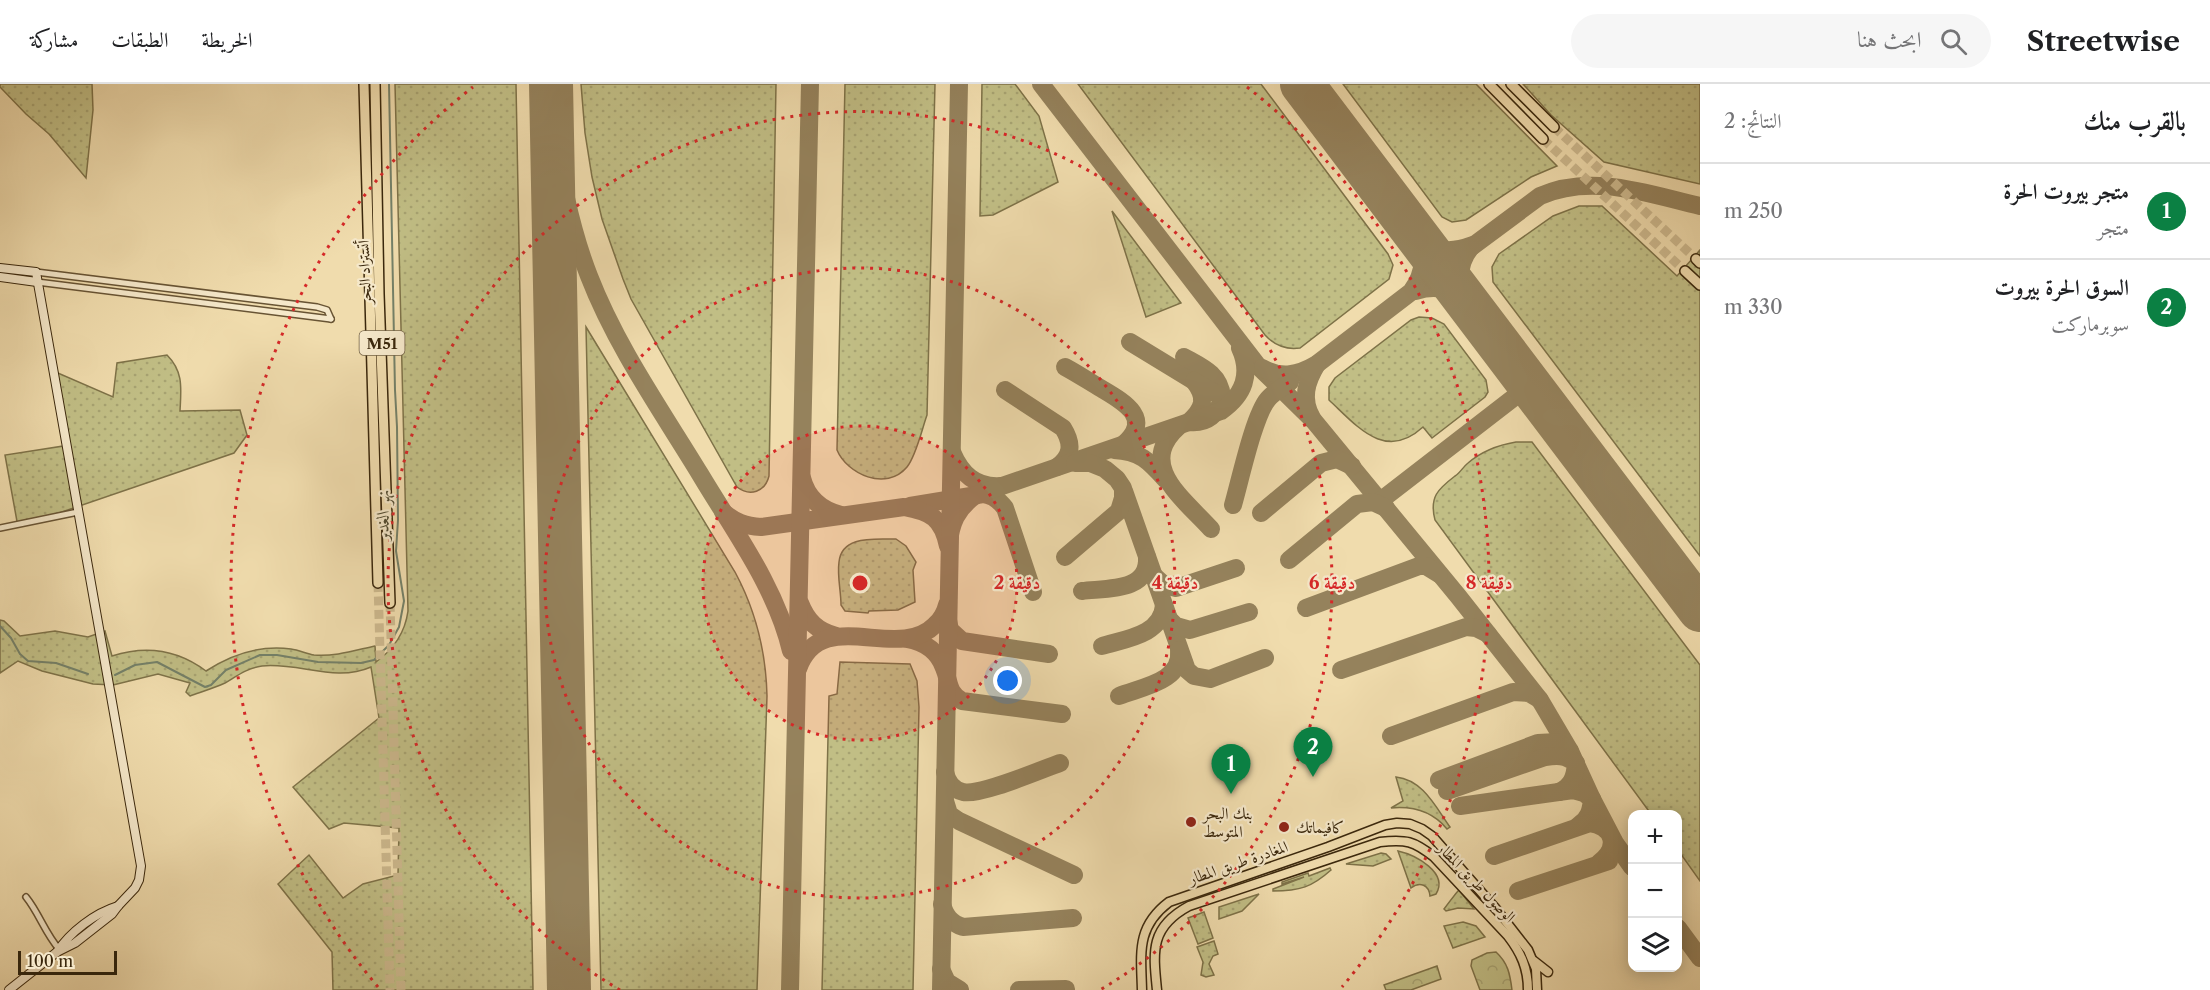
<!DOCTYPE html>
<html lang="ar">
<meta charset="utf-8">
<style>
body{margin:0;font-family:"Libre Caslon Text",Amiri,serif;background:#f6f6f6;color:#202124;direction:rtl}
.controls{position:absolute;right:18px;bottom:18px;display:grid;overflow:hidden;border-radius:12px;box-shadow:0 3px 15px #0003}
.controls button{width:54px;height:54px;display:grid;place-items:center;padding:0;border:0;border-bottom:2px solid #e0e0e0;background:#fff;color:#202124;font:30px sans-serif}
.scale{position:absolute;left:18px;bottom:15px;width:99px;box-sizing:border-box;padding-left:6px;border:3px solid #3a270c;border-top:0;font-size:16px;line-height:21px;white-space:nowrap;color:#3a270c;-webkit-text-stroke:4px #f5e8ca;paint-order:stroke}
.you{position:absolute;left:1008px;top:597px;width:21px;height:21px;margin:-15px;border:4px solid #fff;border-radius:50%;background:#1a73e8;box-shadow:0 0 0 9px #1a73e833}
.badge{display:grid;place-items:center;width:39px;height:39px;border-radius:50%;background:#0b8043;color:#fff;font-size:20px;font-weight:700}
.pin{position:absolute;translate:-50% -50px;filter:drop-shadow(0 2px 3px #0008)}
.pin::after{content:'';position:absolute;top:32px;width:21px;height:18px;background:inherit;clip-path:polygon(0 0,100% 0,50% 100%)}
.list{margin:0;padding:0;list-style:none}
h2{display:flex;justify-content:space-between;align-items:center;height:78px;margin:0;padding:0 24px;font-size:26px}
h2 small{font-size:20px;font-weight:400;color:#757577}
.list li{display:grid;grid-template-columns:39px 1fr auto;gap:18px;align-items:center;box-sizing:border-box;height:96px;padding:0 24px;border-top:2px solid #e0e0e0}
.list b{display:block;font-size:22px;white-space:nowrap}
.list p{margin:0;font-size:20px;white-space:nowrap;color:#757577}
.list em{font-size:20px;font-style:normal;color:#757577}
.icon{flex:none;width:33px;height:33px;fill:none;stroke:currentColor;stroke-width:2;stroke-linecap:round;stroke-linejoin:round}
.map{position:relative;flex:none;width:1700px;height:906px;overflow:hidden;direction:ltr}
header{display:flex;align-items:center;gap:36px;box-sizing:border-box;height:84px;padding:0 30px;background:#fff;border-bottom:2px solid #e0e0e0}
header strong{font-size:28px}
nav{display:flex;gap:33px;margin-inline-start:auto;font-size:21px}
.search{width:420px;height:54px;background:#f6f6f6;display:flex;align-items:center;gap:15px;box-sizing:border-box;padding:0 21px;border-radius:33px;color:#757577;font-size:22px}
main{display:flex}
aside{flex:1;background:#fff}
.map>svg:first-child{display:block}
.green{fill:url(#green-dots);stroke:#7e7248;stroke-width:1.5}
.forest{fill:url(#forest-crowns);stroke:#7e7248;stroke-width:1.5}
.lines{fill:none;stroke-linecap:round;stroke-linejoin:round}
.stream{stroke:#748068;stroke-width:2}
.taxiway{stroke:#95825c;stroke-width:18}
.runway{stroke:#95825c;stroke-width:44}
.highway-tunnel{stroke:#ccb88d;stroke-width:9;stroke-dasharray:9 4.5;stroke-linecap:butt}
.street-casing{stroke:#685434;stroke-width:8}
.secondary-casing{stroke:#3a270c;stroke-width:10}
.primary-casing{stroke:#3a270c;stroke-width:11}
.highway-casing{stroke:#3a270c;stroke-width:12}
.street{stroke:#f5e8ca;stroke-width:5}
.secondary{stroke:#f5e8ca;stroke-width:8}
.primary{stroke:#f0dcad;stroke-width:8}
.highway{stroke:#f0dcad;stroke-width:9}
.ring{fill:none;stroke:#d62828;stroke-width:3;stroke-dasharray:3 6}
.poi-dot{fill:#8f2418;stroke:#f5e8ca;stroke-width:2}
.labels{text-anchor:middle;dominant-baseline:central;stroke-width:4.5;stroke-linejoin:round;paint-order:stroke}
.shield{fill:#f5e8ca;stroke:#726145;stroke-width:1.5}
.shield-label{font-size:15px;font-weight:bold;fill:#3a270c}
.street-label{font-size:16px;fill:#3a270c;stroke:#f5e8ca}
.poi-label{font-size:16px;fill:#3a270c;stroke:#f5e8ca;text-anchor:start}
.water-label{font-size:18px;font-style:italic;fill:#524c32;stroke:#f5e8ca}
.centre{fill:#d62828;stroke:#f5e8ca;stroke-width:3}
.ring-label{font-size:18px;text-anchor:middle;font-weight:bold;fill:#d62828;stroke:#f5e8ca;stroke-width:4.5;stroke-linejoin:round;paint-order:stroke}
</style>
<header>
<strong>Streetwise</strong>
<div class="search"><svg class="icon" aria-label="search" viewBox="0 0 24 24"><circle cx="10" cy="10" r="6"/><path d="M15 15l6 6"/></svg>ابحث هنا</div>
<nav><a>الخريطة</a><a>الطبقات</a><a>مشاركة</a></nav>
</header>
<main>
<aside>
<h2>بالقرب منك<small>النتائج: 2</small></h2>
<ul class="list">
<li><span class="badge">1</span><div><b>متجر بيروت الحرة</b><p>متجر</p></div><em>250 m</em></li>
<li><span class="badge">2</span><div><b>السوق الحرة بيروت</b><p>سوبرماركت</p></div><em>330 m</em></li>
</ul>
</aside>
<div class="map">
<svg width="1700" height="906" viewBox="0 0 1700 906">
<defs>
<pattern id="green-dots" width="8" height="8" patternUnits="userSpaceOnUse" patternTransform="scale(1.5)"><rect width="8" height="8" fill="#c1be85"/><path d="M2 2h.1M6 6h.1" fill="none" stroke="#a7a372" stroke-width="1.8" stroke-linecap="round"/></pattern>
<pattern id="forest-crowns" width="20" height="18" patternUnits="userSpaceOnUse" patternTransform="scale(1.5)"><rect width="20" height="18" fill="#c1be85"/><path d="M2 6a3 3 0 1 1 6 0M12 15a3 3 0 1 1 6 0" fill="none" stroke="#a7a372"/></pattern>
</defs>
<rect width="100%" height="100%" fill="#f0dcad"/>
<filter id="stains"><feTurbulence type="fractalNoise" baseFrequency=".00333" numOctaves="4"/><feColorMatrix values="0 0 0 0 .2 0 0 0 0 .09 0 0 0 0 .02 0 0 0 .5 -.17"/></filter>
<radialGradient id="worn" r=".72"><stop offset=".6" stop-color="#630" stop-opacity="0"/><stop offset="1" stop-color="#630" stop-opacity=".3"/></radialGradient>
<g class="green">
<polygon points="0,0 92,0 93,26 86,94 49,50 26,30 0,3"/>
<path d="M 395,0 L 516,0 L 533,906 L 333,906 L 332,868 L 278,800 L 309,771 L 343,814 L 363,800 L 398,791 L 399,744 L 344,739 L 329,745 L 293,703 L 379,634 L 371,583 C 335,599 299,578 262,582 C 247,584 237,592 225,599 C 214,604 201,608 190,612 L 186,608 L 190,599 L 158,590 L 113,601 L 93,600 L 42,587 L 18,577 L 0,589 L 0,536 L 4,537 L 20,552 L 55,547 L 88,553 L 105,547 L 112,572 C 146,561 178,566 206,587 C 232,570 261,561 291,565 C 299,566 307,570 314,571 C 334,573 356,566 375,562 L 376,578 C 394,565 405,549 408,527 Z"/>
<path d="M 581,0 L 776,0 L 769,392 C 765,408 750,413 737,403 L 631,215 L 623,195 L 602,135 L 592,93 L 585,49 Z"/>
<path d="M 845,0 L 935,0 L 927,331 C 922,345 916,372 907,383 C 886,408 847,390 837,366 Z"/>
<polygon points="982,0 1015,0 1039,32 1058,98 993,131 980,132"/>
<path d="M 1078,0 L 1261,0 L 1388,170 L 1393,181 L 1389,195 L 1300,264 C 1286,266 1275,262 1265,251 Z"/>
<polygon points="1343,0 1476,0 1557,82 1531,93 1466,136 1452,138 1442,133"/>
<polygon points="1523,0 1700,0 1700,100 1604,78 1551,31"/>
<polygon points="1579,122 1602,122 1677,192 1700,166 1700,472 1493,198 1492,183 1499,170 1553,132"/>
<polygon points="1112,127 1181,219 1146,233"/>
<path d="M 1419,233 L 1432,234 L 1444,240 L 1486,296 L 1488,308 L 1485,313 L 1432,354 L 1423,343 C 1385,378 1357,342 1329,316 L 1329,303 L 1335,294 L 1411,236 Z"/>
<path d="M 586,243 L 735,488 C 756,527 766,568 767,612 L 757,906 L 601,906 Z"/>
<path d="M 167,271 C 184,288 181,305 180,327 L 240,326 L 247,351 L 234,369 L 18,443 L 5,371 L 63,362 L 51,286 L 113,313 L 117,279 Z"/>
<path d="M 1516,358 L 1532,358 L 1700,581 L 1700,797 L 1678,766 L 1678,730 L 1651,730 L 1435,436 C 1429,413 1438,405 1455,392 C 1460,389 1463,383 1468,379 C 1482,367 1498,361 1516,358 Z"/>
<path d="M 896,455 L 906,462 L 916,478 L 913,486 L 915,518 L 898,526 L 869,527 L 868,529 L 845,527 L 841,521 C 841,507 837,492 839,478 C 842,450 877,456 896,455 Z"/>
<polygon points="840,578 910,580 917,597 919,623 913,906 822,906 829,612 837,610"/>
<path d="M 1396,693 C 1423,696 1435,722 1450,743 L 1447,745 C 1433,728 1413,722 1391,724 L 1403,717 Z"/>
<path d="M 1398,767 C 1416,771 1449,789 1436,810 L 1430,812 C 1429,801 1420,797 1411,804 Z"/>
<polygon points="1381,769 1386,770 1391,775 1373,782 1346,780"/>
<path d="M 1330,784 L 1331,786 C 1312,803 1300,807 1273,807 L 1273,805 L 1304,793 L 1282,800 L 1282,798 L 1308,789 L 1309,792 Z"/>
<path d="M 1459,806 L 1474,825 L 1458,824 L 1446,827 L 1444,825 C 1447,821 1456,809 1459,806 Z"/>
<polygon points="1259,810 1242,827 1219,835 1219,823"/>
<polygon points="1204,828 1213,854 1198,860 1188,834"/>
<polygon points="1463,838 1476,842 1485,853 1453,864 1444,842"/>
<polygon points="1214,857 1218,870 1213,872 1209,880 1214,891 1206,893 1201,891 1203,878 1197,863"/>
</g>
<g class="forest">
<path d="M 1496,868 C 1508,879 1510,890 1512,906 L 1480,906 L 1471,882 L 1472,876 L 1487,869 Z"/>
<polygon points="1437,882 1441,895 1411,906 1386,906 1384,901"/>
</g>
<g class="lines">
<g class="stream">
<polyline points="0,542 11,554 20,570 28,577 56,579 88,590"/>
<polyline points="115,591 135,581 157,578 205,603 211,601 226,586 260,571 277,571 318,578 361,579 374,576 389,561 399,543 404,517 396,467 398,436 397,343 395,306 389,0"/>
</g>
<g class="taxiway">
<polyline points="1041,0 1258,282 1314,337 1458,512 1540,616 1570,667 1592,715 1615,759 1632,783"/>
<path d="M 551,33 C 560,87 569,141 589,192 C 616,262 661,326 700,390 C 734,447 776,503 791,567"/>
<path d="M 1415,205 L 1540,112 C 1592,89 1648,110 1700,122"/>
<path d="M 1416,207 C 1451,196 1465,217 1485,242"/>
<polyline points="1130,258 1194,297"/>
<path d="M 1184,273 C 1202,283 1220,290 1222,313 L 1226,314"/>
<path d="M 1065,283 C 1078,290 1090,298 1102,305 C 1124,318 1153,334 1124,360"/>
<path d="M 1262,284 C 1282,295 1298,291 1317,280 L 1411,208 C 1429,183 1424,167 1410,142 C 1430,166 1443,172 1473,161 C 1458,177 1457,195 1465,215"/>
<path d="M 1194,297 L 1222,313 C 1219,330 1207,340 1189,338 C 1204,324 1207,314 1194,297 Z"/>
<path d="M 1005,306 L 1063,344 C 1073,360 1072,372 1057,383"/>
<path d="M 1312,334 C 1301,315 1306,298 1317,280"/>
<path d="M 1179,342 C 1135,381 1184,415 1211,445"/>
<path d="M 1114,366 C 1140,367 1149,377 1166,396"/>
<path d="M 952,368 C 961,389 975,404 1001,402"/>
<path d="M 802,394 C 807,414 821,426 841,431"/>
<polyline points="1124,407 1187,586 1194,592 1210,595 1265,574"/>
<polyline points="1380,417 1530,301"/>
<path d="M 1233,421 C 1240,397 1254,331 1268,315 C 1274,308 1283,303 1290,298"/>
<path d="M 910,422 L 983,410 C 993,411 999,416 1005,424 L 1033,508"/>
<path d="M 723,428 C 735,438 745,442 761,443 L 904,423 C 931,428 942,434 948,462 C 951,439 956,425 976,411 L 1221,327 C 1244,311 1252,290 1240,264"/>
<polyline points="1261,429 1321,379 1337,375 1352,382"/>
<polyline points="1065,473 1119,427 1123,414 1123,404 1117,395 1105,385 1090,379 1075,379"/>
<polyline points="1289,476 1357,420 1373,418 1386,424"/>
<polyline points="1153,491 1164,501 1176,504 1236,484"/>
<path d="M 1082,507 C 1107,504 1149,508 1147,473"/>
<path d="M 800,519 C 807,537 817,547 836,552"/>
<polyline points="1306,524 1419,482 1426,482 1439,490"/>
<polyline points="1169,535 1176,542 1190,546 1249,528"/>
<polyline points="948,536 950,546 962,557 1049,570"/>
<path d="M 907,555 C 924,558 938,567 944,584 C 950,598 947,608 962,617 L 1062,630"/>
<path d="M 1102,562 C 1125,555 1162,551 1164,521"/>
<path d="M 798,585 C 821,520 897,579 935,541 C 941,536 945,529 947,521"/>
<polyline points="1341,586 1466,543 1476,544 1488,550"/>
<path d="M 1119,612 C 1141,603 1183,598 1179,566"/>
<polyline points="1391,652 1513,608 1529,609 1539,615"/>
<path d="M 945,688 C 947,697 953,706 963,708 C 980,712 1040,686 1060,679"/>
<polyline points="1439,696 1538,659 1557,658 1570,667"/>
<path d="M 1447,707 L 1545,673 C 1558,671 1565,671 1576,679 C 1575,693 1572,702 1559,708"/>
<polyline points="945,717 949,730 959,737 1074,791"/>
<path d="M 1460,722 L 1573,706 L 1584,709 L 1592,715 C 1591,726 1589,735 1579,741"/>
<path d="M 1494,772 L 1590,739 C 1615,743 1619,764 1599,779"/>
<polyline points="1518,807 1609,777"/>
<path d="M 942,820 C 945,832 951,839 963,843 L 1073,834"/>
<polyline points="1678,844 1700,874"/>
<polyline points="941,885 947,898 960,906"/>
<polyline points="790,906 810,0"/>
<polyline points="941,906 959,0"/>
<polyline points="1019,906 1066,905"/>
</g>
<g class="runway">
<polyline points="551,0 569,906"/>
<polyline points="1302,0 1700,526"/>
</g>
<g class="highway-tunnel">
<polyline points="1554,43 1696,175"/>
<polyline points="1543,55 1685,187"/>
<polyline points="378,499 390,906"/>
<polyline points="390,519 401,906"/>
</g>
<defs>
<g id="street">
<polyline points="36,188 317,223 327,226 331,235"/>
<polyline points="37,198 331,235"/>
<polyline points="0,444 78,428"/>
<path d="M 26,813 C 39,829 45,849 59,865"/>
</g>
<g id="secondary">
<polyline points="0,184 36,188 141,782 139,796 135,804 118,822 112,830 75,859 57,868 9,906"/>
<polyline points="0,193 37,198"/>
<path d="M 57,868 C 70,848 95,829 118,822"/>
</g>
<g id="primary">
<polyline points="1534,877 1548,888"/>
<path d="M 1142,906 C 1141,869 1136,843 1169,818 L 1328,763 L 1385,741 L 1397,739 L 1410,740 L 1422,745 L 1432,752 L 1496,825 L 1528,866 L 1536,885 L 1537,906"/>
<path d="M 1157,906 C 1153,867 1150,843 1189,822 L 1380,758 C 1406,755 1414,757 1434,773 L 1508,852 C 1521,869 1528,884 1528,906"/>
</g>
<g id="highway">
<polyline points="364,0 378,499"/>
<polyline points="375,0 379,210 390,519"/>
<polyline points="1489,0 1543,55"/>
<polyline points="1511,0 1554,43"/>
<polyline points="1696,175 1700,179"/>
<polyline points="1685,187 1700,201"/>
</g>
</defs>
<use href="#street" class="street-casing"/>
<use href="#secondary" class="secondary-casing"/>
<use href="#primary" class="primary-casing"/>
<use href="#highway" class="highway-casing"/>
<use href="#street" class="street"/>
<use href="#secondary" class="secondary"/>
<use href="#primary" class="primary"/>
<use href="#highway" class="highway"/>
</g>
<circle cx="860" cy="499" r="157" fill="#d62828" fill-opacity=".12"/>
<g class="ring">
<circle cx="860" cy="499" r="157"/>
<circle cx="860" cy="499" r="315"/>
<path d="M620 906A472 472 0 1 1 1100 906"/>
<path d="M378 903A629 629 0 0 1 473 3M1247 3A629 629 0 0 1 1342 903"/>
</g>
<g class="poi-dot">
<circle cx="1191" cy="738" r="6"/>
<circle cx="1284" cy="743" r="6"/>
</g>
<g class="labels">
<rect class="shield" x="359.5" y="247" width="45" height="24" rx="4.5"/>
<g class="shield-label">
<text x="382" y="259">M51</text>
</g>
<g class="street-label">
<text transform="translate(364 188) rotate(-92)">أتستراد البحر</text>
<text transform="translate(1238 778) rotate(-19)">المغادرة طريق المطار</text>
<text transform="translate(1477 798) rotate(46)">الوصول طريق المطار</text>
</g>
<g class="poi-label">
<text x="1203" y="729">بنك البحر<tspan x="1203" dy="18">المتوسط</tspan></text>
<text x="1296" y="743">كافيماتك</text>
</g>
<g class="water-label">
<text transform="translate(383 431) rotate(-89)">نهر الغدير</text>
</g>
</g>
<circle cx="860" cy="499" r="9" class="centre"/>
<g class="ring-label">
<text x="1017" y="505">2 دقيقة</text>
<text x="1175" y="505">4 دقيقة</text>
<text x="1332" y="505">6 دقيقة</text>
<text x="1489" y="505">8 دقيقة</text>
</g>
<rect width="100%" height="100%" filter="url(#stains)"/>
<rect width="100%" height="100%" fill="url(#worn)"/>
</svg>
<div class="controls">
<button>+</button>
<button>−</button>
<button><svg class="icon" aria-label="layers" viewBox="0 0 24 24"><path d="M12 4l9 5-9 5-9-5zM3 14l9 5 9-5"/></svg></button>
</div>
<div class="scale">100 m</div>
<div class="you"></div>
<div class="pin badge" style="left:1231px;top:710px">1</div>
<div class="pin badge" style="left:1313px;top:693px">2</div>
</div>
</main>
